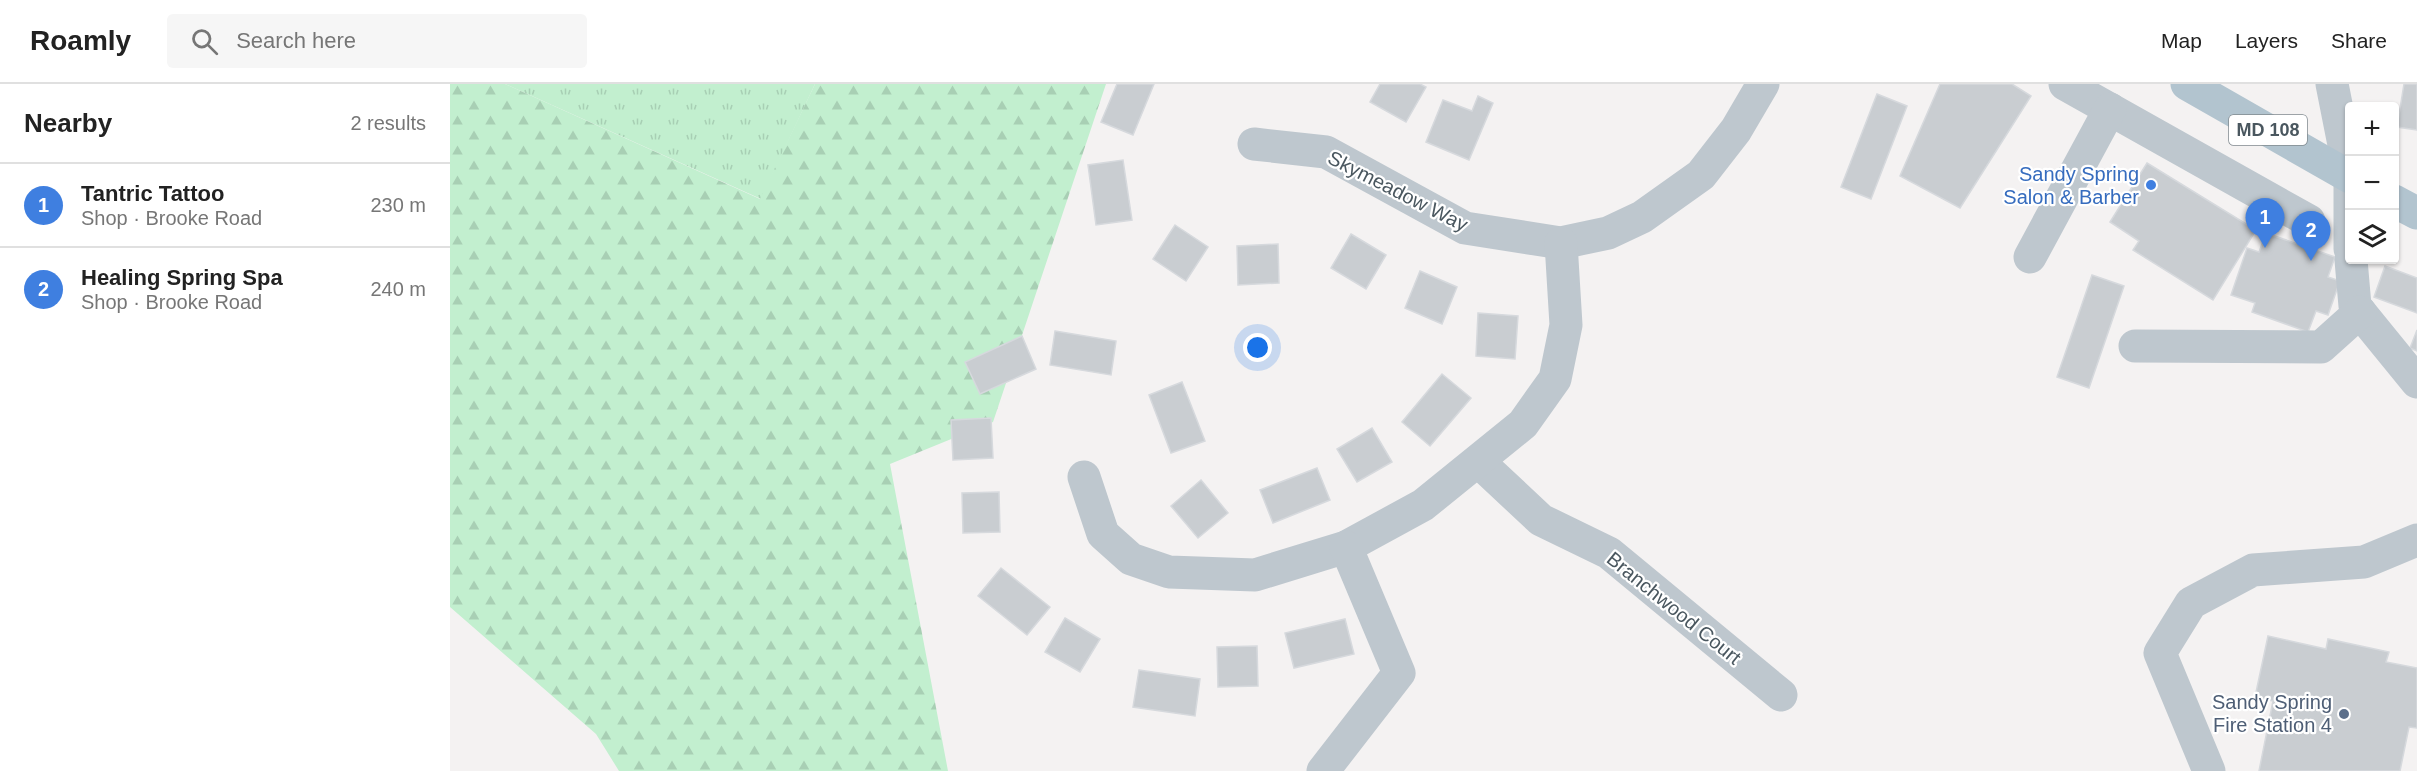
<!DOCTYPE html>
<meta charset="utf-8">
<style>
body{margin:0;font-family:Arial,sans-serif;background:#f6f6f6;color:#222}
.controls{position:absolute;right:18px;top:18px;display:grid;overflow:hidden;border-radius:6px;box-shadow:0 2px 4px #0004}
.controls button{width:54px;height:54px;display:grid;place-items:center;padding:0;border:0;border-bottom:2px solid #e0e0e0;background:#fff;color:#222;font:30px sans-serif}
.you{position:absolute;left:808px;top:264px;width:21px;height:21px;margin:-15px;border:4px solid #fff;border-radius:50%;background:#1a73e8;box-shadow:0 0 0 9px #1a73e833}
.badge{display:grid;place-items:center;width:39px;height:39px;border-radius:50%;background:#1d87e3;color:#fff;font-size:20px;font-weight:700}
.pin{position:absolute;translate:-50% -50px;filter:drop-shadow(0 2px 3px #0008)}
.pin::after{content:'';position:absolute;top:32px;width:21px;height:18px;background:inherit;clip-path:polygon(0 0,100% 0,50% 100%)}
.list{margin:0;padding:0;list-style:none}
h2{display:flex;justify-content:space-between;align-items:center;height:78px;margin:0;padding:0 24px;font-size:26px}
h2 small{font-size:20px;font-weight:400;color:#767676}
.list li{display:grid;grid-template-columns:39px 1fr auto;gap:18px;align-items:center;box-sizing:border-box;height:84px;padding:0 24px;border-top:2px solid #e0e0e0}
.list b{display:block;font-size:22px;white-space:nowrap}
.list p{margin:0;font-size:20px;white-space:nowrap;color:#767676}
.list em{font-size:20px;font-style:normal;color:#767676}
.icon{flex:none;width:33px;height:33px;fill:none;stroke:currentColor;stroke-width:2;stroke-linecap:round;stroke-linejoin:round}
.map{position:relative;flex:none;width:1967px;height:687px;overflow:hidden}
header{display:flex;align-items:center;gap:36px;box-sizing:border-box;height:84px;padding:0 30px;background:#fff;border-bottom:2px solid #e0e0e0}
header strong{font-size:28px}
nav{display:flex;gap:33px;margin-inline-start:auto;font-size:21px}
.search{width:420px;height:54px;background:#f6f6f6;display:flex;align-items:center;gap:15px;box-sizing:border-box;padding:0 21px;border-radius:6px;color:#767676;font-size:22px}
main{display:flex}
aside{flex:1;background:#fff}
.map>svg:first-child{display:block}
.grass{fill:url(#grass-tufts)}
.forest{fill:url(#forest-firs)}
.building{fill:#c9cdd1;stroke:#d6d9dd;stroke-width:1.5}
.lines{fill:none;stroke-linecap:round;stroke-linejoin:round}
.minor{stroke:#bec7ce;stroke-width:33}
.major{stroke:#b2c4cf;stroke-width:33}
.shop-dot{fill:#3f7fe0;stroke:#fff;stroke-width:2}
.service-dot{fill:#5c6f8a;stroke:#fff;stroke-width:2}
.labels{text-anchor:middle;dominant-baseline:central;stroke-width:4.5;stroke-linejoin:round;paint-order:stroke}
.shield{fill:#fff;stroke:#80898f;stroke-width:1.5}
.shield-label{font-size:18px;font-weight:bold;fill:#4a575f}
.shop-label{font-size:20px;fill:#366cbe;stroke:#fff;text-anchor:end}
.street-label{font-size:20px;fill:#4a575f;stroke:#fff}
.service-label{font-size:20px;fill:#4e5e75;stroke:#fff;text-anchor:end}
</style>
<header>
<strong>Roamly</strong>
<div class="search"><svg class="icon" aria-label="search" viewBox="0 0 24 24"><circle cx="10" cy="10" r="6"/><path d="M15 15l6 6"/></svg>Search here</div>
<nav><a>Map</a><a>Layers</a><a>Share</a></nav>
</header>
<main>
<aside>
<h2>Nearby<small>2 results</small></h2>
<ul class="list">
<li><span class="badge" style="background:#3f7fe0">1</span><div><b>Tantric Tattoo</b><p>Shop · Brooke Road</p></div><em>230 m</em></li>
<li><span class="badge" style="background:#3f7fe0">2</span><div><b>Healing Spring Spa</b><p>Shop · Brooke Road</p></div><em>240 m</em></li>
</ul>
</aside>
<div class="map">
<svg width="1967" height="687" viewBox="0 0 1967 687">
<defs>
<pattern id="grass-tufts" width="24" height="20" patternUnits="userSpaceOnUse" patternTransform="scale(1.5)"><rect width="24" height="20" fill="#c2efcf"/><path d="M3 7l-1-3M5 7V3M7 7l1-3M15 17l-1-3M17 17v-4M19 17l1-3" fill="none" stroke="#a8cfb4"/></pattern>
<pattern id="forest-firs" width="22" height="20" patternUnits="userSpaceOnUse" patternTransform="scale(1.5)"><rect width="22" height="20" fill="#c2efcf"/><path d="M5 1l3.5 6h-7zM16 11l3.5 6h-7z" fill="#a8cfb4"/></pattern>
</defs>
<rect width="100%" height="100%" fill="#f4f2f2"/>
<polygon class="grass" points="55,0 365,0 311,115"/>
<polygon class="forest" points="0,0 55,0 310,115 365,0 656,0 543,338 440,380 498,687 169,687 146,650 0,523"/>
<g class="building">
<polygon points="667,0 704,0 683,51 651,38"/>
<polygon points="930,0 970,0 976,3 956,38 920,18"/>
<polygon points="1490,0 1562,0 1581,12 1510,124 1450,92"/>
<polygon points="1954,0 1967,0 1967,46 1947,43"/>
<polygon points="1427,10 1457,22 1421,115 1391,103"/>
<polygon points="1028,12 1043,19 1019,76 976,58 993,16 1022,27"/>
<polygon points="673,76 682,136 646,141 638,81"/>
<polygon points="1697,79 1806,146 1763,216 1683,166 1689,157 1660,138"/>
<polygon points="725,141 758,163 736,197 703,175"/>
<polygon points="1816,149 1885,173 1878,193 1890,197 1878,231 1866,227 1858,248 1802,228 1805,219 1781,211 1797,164 1809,168"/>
<polygon points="901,150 936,171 916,205 881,184"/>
<polygon points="828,160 829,199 788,201 787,162"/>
<polygon points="1935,182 1967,194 1967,229 1924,213"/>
<polygon points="970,187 1007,203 992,240 955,224"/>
<polygon points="1642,191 1674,202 1639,304 1607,293"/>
<polygon points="1028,229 1068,232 1065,275 1026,272"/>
<polygon points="1967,246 1967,267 1960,264"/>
<polygon points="605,247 666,257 661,291 600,281"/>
<polygon points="572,252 586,285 530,310 515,278"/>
<polygon points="992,290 1021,314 980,362 952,338"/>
<polygon points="732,298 755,357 721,369 699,311"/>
<polygon points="541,334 543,374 503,376 501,336"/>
<polygon points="922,344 942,378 907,398 887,365"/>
<polygon points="867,384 880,416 823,439 810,406"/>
<polygon points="751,396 778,429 748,454 721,422"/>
<polygon points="549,408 550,448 513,449 512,409"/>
<polygon points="551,484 600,523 577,551 528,512"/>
<polygon points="615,534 650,555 630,588 595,568"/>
<polygon points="895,535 904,570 844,584 835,549"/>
<polygon points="1818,552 1876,565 1878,555 1939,568 1936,578 1967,584 1967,644 1959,643 1950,687 1809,687 1823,617 1805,613"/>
<polygon points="807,562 808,602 768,603 767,563"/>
<polygon points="689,586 750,595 745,632 683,623"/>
</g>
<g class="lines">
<g class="minor">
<polyline points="1615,0 1859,137"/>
<polyline points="1882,0 1900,91"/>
<polyline points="804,60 876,68 1015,144 1111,159 1158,149 1192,133 1251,91 1286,46 1313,0"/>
<polyline points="1900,99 1900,165"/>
<polyline points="1580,173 1660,25"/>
<polyline points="1901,176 1905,222 1967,298"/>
<polyline points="1685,262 1871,263 1910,228"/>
<polyline points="1029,378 1091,436 1159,469 1331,611"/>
<polyline points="634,393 653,450 681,475 719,488 805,491 896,463 973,421 1073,340 1105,295 1116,241 1111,159"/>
<polyline points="873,687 949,589 896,463"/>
<polyline points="1759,687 1710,569 1741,519 1803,486 1914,478 1967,456"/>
</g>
<g class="major">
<polyline points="1737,0 1900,93"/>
<polyline points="1944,117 1967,129"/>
</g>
</g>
<circle class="shop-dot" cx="1701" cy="101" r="6"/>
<circle class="service-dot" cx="1894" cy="630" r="6"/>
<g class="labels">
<rect class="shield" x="1779" y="31" width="78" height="30" rx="4.5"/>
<g class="shield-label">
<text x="1818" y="46">MD 108</text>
</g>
<g class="shop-label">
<text x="1689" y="90">Sandy Spring<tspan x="1689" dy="23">Salon &amp; Barber</tspan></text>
</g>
<g class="street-label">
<text transform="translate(948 107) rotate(27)">Skymeadow Way</text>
<text transform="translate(1224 524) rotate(39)">Branchwood Court</text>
</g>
<g class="service-label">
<text x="1882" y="618">Sandy Spring<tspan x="1882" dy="23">Fire Station 4</tspan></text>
</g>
</g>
</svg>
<div class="controls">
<button>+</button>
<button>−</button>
<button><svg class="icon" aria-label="layers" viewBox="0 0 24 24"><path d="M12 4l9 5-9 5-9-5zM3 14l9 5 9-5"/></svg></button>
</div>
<div class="you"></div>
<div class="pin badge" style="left:1815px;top:164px;background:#3f7fe0">1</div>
<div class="pin badge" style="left:1861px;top:177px;background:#3f7fe0">2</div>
</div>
</main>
